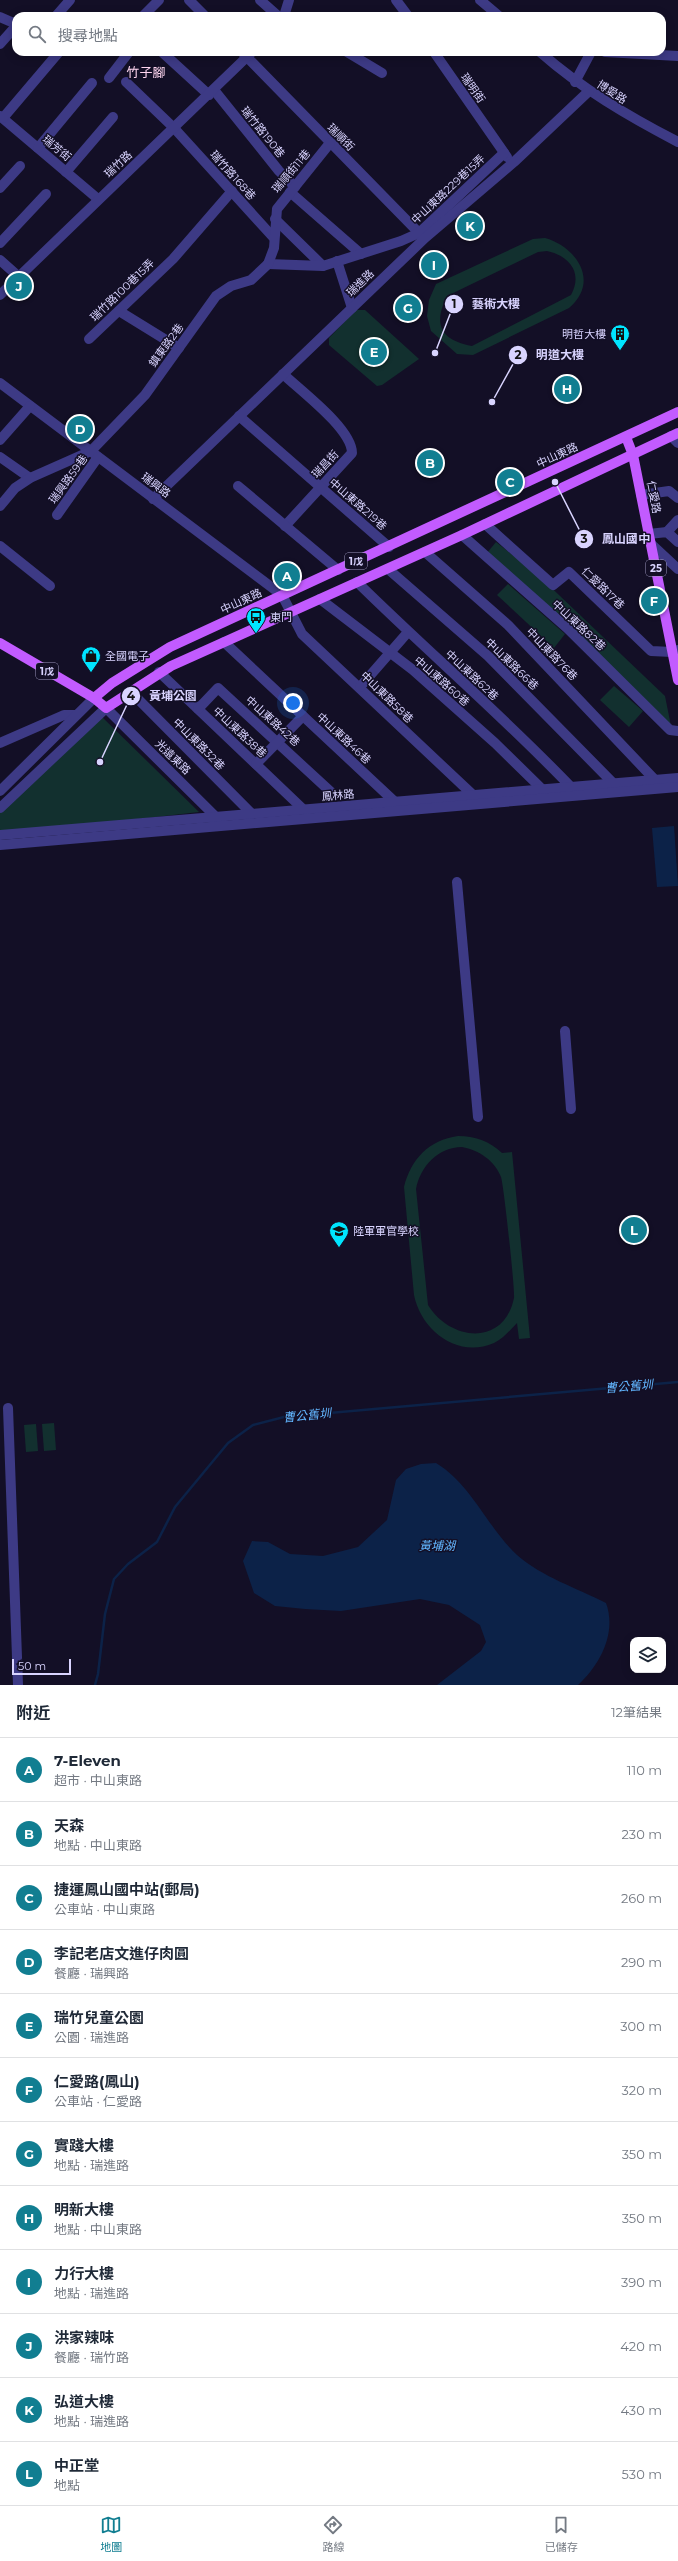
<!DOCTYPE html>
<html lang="zh-TW">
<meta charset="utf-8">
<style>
body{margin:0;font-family:Montserrat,"Noto Sans TC",sans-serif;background:#f6f6f7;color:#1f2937}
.controls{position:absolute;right:12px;bottom:12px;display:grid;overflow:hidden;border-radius:8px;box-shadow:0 2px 10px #0003}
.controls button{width:36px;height:36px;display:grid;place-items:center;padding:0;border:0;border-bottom:1px solid #e0e1e3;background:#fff;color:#1f2937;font:20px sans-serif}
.scale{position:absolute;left:12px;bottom:10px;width:59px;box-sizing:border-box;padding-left:4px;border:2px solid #d9d4ff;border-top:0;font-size:11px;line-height:14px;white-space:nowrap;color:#d9d4ff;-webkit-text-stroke:3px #130f26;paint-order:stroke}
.you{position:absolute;left:293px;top:703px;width:14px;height:14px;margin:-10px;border:3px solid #fff;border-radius:50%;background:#1a73e8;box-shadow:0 0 0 6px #1a73e833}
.badge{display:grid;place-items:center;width:26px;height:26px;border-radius:50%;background:#117e91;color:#fff;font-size:13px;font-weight:700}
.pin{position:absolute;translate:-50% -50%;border:2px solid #fff;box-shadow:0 1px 4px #0006}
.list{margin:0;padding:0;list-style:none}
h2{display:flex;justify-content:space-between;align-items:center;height:52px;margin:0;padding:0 16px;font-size:17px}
h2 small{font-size:13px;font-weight:400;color:#747a83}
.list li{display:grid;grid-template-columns:26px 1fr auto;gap:12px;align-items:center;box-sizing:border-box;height:64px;padding:0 16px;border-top:1px solid #e0e1e3}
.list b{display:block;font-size:15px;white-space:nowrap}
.list p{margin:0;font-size:13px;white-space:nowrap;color:#747a83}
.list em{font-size:13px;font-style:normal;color:#747a83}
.icon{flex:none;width:22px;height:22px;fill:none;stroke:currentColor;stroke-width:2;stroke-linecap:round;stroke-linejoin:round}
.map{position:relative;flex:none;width:678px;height:1685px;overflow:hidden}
.search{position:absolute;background:#fff;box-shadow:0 2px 10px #0003;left:12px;right:12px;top:12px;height:44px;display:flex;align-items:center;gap:10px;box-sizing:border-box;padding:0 14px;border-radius:12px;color:#747a83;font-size:15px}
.sheet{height:820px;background:#fff}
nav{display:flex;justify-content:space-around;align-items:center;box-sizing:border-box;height:56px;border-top:1px solid #e0e1e3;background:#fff;font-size:11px;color:#747a83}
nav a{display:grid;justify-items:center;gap:2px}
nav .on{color:#117e91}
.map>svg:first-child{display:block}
.green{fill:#12302f;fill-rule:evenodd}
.water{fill:#0c2248}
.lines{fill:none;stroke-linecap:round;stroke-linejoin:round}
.stream{stroke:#0c2248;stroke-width:2.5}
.minor{stroke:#3d3a85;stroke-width:10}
.major{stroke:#c25bff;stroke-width:10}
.labels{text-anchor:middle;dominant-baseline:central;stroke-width:3;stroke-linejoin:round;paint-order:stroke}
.shield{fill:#130f26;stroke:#9e99be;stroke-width:1}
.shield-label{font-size:10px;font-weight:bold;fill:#d9d4ff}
.street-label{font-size:11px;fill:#d9d4ff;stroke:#130f26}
.poi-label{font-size:11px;fill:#d9d4ff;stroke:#130f26;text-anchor:start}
.water-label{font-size:12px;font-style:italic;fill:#62b6ff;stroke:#130f26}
.quarter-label{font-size:13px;fill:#ffd6f0;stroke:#130f26}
.leader{fill:none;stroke:#d9d4ff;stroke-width:1.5}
.callout-dot{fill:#d9d4ff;stroke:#130f26;stroke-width:1.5}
.mark-label{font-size:12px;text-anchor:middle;font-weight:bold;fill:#111}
.callout-label{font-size:12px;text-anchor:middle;font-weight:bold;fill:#d9d4ff;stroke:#130f26;stroke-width:3;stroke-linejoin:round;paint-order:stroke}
</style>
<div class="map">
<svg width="678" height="1685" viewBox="0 0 678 1685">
<rect width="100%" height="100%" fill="#130f26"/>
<g class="green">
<path d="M 545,238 C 577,247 600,282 569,308 L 473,355 L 457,354 L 431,331 L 427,316 L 429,300 L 436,284 L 533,239 ZM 547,251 C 570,256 583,273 571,295 L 472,346 C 440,340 433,324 447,296 L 538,252 Z"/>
<polygon points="356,310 365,310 419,359 382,385 377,386 329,345 329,338"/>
<polygon points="496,542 538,575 665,696 671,726 487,553"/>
<polygon points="508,584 565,634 554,648 497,595"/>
<polygon points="614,686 643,711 629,727 600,700"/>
<polygon points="101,716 199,812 0,835 0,809"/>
<path d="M 458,1136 C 475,1136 489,1141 502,1153 L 512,1152 L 530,1338 L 519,1339 L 517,1323 C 510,1330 504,1338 494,1343 C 457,1359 421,1330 414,1295 L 404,1187 C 411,1159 429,1140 458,1136 ZM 462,1147 C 479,1150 495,1161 501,1177 C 504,1187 515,1289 514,1298 C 504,1347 450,1341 428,1305 L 416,1189 C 420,1167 438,1147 462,1147 Z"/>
<polygon points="54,1423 56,1450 44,1451 42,1424"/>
<polygon points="36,1424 38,1451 26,1452 24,1425"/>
</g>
<g class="water">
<polygon points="674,826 678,886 657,887 652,828"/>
<path d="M 436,1463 C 472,1485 487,1527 517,1555 C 542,1577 577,1588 606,1603 C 617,1633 600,1665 578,1685 L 437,1685 L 481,1651 L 486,1642 L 480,1625 L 449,1605 L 420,1599 L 341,1611 L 305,1609 L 275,1606 L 254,1593 L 243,1561 L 252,1541 L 268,1542 L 290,1554 L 323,1556 L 358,1547 L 387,1520 L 396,1480 L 406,1469 L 421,1464 Z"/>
</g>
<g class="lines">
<polyline class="stream" points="95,1685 98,1674 105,1614 114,1579 128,1564 157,1542 175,1507 228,1443 253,1425 284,1417 678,1382"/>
<g class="minor">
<polyline points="189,0 205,16"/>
<polyline points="260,0 278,16"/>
<polyline points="396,0 408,16"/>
<polyline points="480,0 499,16"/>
<polyline points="56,16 70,0"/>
<polyline points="143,16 159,0"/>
<polyline points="284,16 289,0"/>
<polyline points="0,17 16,24"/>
<polyline points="0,44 16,26"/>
<polyline points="162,52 209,95"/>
<polyline points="242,52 423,237"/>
<polyline points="347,52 382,73"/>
<polyline points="434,52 507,157"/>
<path d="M 540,52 C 582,89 628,116 678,142"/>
<polyline points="605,52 678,56"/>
<polyline points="109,78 129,52"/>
<polyline points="126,82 174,128 273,237"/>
<polyline points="575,82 591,52"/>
<polyline points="214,90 279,171 295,187"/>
<polyline points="0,116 98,199"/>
<polyline points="3,118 59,52"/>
<polyline points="38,148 92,83"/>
<polyline points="66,172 113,117"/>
<polyline points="0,188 20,166"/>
<polyline points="290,192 361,254"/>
<polyline points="275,219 323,266"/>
<polyline points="0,243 46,194"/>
<polyline points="0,260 18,276"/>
<polyline points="337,261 352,308"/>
<polyline points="268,264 323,266 401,241 419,233 504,153"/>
<polyline points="0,295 252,52"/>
<polyline points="119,311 179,348"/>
<polyline points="89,339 173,259 232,191"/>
<path d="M 283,374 C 301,391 352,429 352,453 L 285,526"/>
<polyline points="0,383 282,595 302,634 473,795"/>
<polyline points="239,416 389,547"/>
<polyline points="671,436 678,443"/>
<polyline points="0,440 30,406"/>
<polyline points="0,457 30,478"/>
<polyline points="238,486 338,570"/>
<polyline points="641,495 669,491 678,498"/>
<polyline points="153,499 425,238 514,162 589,91"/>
<polyline points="0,506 15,488 30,478 91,451 145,395 216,296 231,286 251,280 268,264 274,248 277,209 330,143"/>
<polyline points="57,515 98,457"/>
<polyline points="485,524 553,585 569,572 651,651 672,652 678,650"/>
<polyline points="667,532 678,520"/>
<polyline points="649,534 667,532 678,542"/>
<polyline points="462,535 567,628 670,730 678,731"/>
<polyline points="651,544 678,569"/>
<polyline points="0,546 50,586"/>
<polyline points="425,552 508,625 655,780"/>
<polyline points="388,569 488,656 613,783"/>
<path d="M 357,582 C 427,651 502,715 570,786"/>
<polyline points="320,599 413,670 495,743 542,789"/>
<polyline points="224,642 395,802"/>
<polyline points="159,672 304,810"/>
<polyline points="360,687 408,632"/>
<polyline points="130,691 252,814"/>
<polyline points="198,709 218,688 332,793"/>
<polyline points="0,743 64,715 76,715"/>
<polyline points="256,764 303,716"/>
<polyline points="0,791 94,698"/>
<polyline points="0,808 106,708 219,820"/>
<polyline points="0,835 678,778"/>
<polyline points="0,845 678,787"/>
<polyline points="457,882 478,1117"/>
<polyline points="565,1031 571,1109"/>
<polyline points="8,1408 18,1685"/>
</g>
<g class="major">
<polyline points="626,437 633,455 678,680"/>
<polyline points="0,643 94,698 106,708 171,666 462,535 678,433"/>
<polyline points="94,698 112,683 170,647 678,412"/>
</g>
</g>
<defs>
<symbol id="building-pin" viewBox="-11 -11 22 30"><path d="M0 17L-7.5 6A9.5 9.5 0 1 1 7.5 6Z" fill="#00e5ff" stroke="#130f26"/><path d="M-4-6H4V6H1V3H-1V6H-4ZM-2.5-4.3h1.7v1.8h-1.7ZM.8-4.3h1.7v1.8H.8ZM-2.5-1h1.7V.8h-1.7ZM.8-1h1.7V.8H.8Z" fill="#111"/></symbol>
<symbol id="bus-pin" viewBox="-11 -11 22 30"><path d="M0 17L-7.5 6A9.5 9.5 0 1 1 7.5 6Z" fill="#00e5ff" stroke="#130f26"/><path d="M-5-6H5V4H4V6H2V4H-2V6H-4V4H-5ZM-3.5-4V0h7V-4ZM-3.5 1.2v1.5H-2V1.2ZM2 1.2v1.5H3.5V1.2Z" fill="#111"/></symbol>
<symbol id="shop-pin" viewBox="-11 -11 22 30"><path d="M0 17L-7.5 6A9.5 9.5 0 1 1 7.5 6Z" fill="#00e5ff" stroke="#130f26"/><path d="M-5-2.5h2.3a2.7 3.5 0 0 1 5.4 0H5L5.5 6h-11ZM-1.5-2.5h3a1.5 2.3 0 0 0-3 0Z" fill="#111"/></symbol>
<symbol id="university-pin" viewBox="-11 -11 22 30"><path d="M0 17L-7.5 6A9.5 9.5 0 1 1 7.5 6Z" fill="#00e5ff" stroke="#130f26"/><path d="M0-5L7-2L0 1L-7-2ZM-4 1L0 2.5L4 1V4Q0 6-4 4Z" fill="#111"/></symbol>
</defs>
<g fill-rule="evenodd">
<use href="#building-pin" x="609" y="323" width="22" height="30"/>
<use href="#bus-pin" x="245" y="606" width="22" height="30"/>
<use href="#shop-pin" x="80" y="645" width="22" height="30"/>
<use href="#university-pin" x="328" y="1220" width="22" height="30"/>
</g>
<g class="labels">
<g class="shield">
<rect x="345" y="553" width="22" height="16" rx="3"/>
<rect x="646" y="560" width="20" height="16" rx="3"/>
<rect x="36" y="663" width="22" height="16" rx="3"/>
</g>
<g class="shield-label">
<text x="356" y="561">1戊</text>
<text x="656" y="568">25</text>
<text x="47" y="671">1戊</text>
</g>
<g class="street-label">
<text transform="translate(473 88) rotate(55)">瑞明街</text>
<text transform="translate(612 92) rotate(33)">博愛路</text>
<text transform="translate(263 132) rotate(51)">瑞竹路190巷</text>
<text transform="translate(341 137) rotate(45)">瑞順街</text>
<text transform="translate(57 148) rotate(40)">瑞芳街</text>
<text transform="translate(118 164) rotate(-43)">瑞竹路</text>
<text transform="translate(291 171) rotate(-50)">瑞順街11巷</text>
<text transform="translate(233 175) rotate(48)">瑞竹路168巷</text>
<text transform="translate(448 189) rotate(-43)">中山東路229巷15弄</text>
<text transform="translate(360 283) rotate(-44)">瑞進路</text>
<text transform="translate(122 290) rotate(-44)">瑞竹路100巷15弄</text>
<text transform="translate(166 345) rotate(-54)">鎮東路2巷</text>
<text transform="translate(557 455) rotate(-25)">中山東路</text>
<text transform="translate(325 464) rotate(-47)">瑞昌街</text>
<text transform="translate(68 479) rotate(-54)">瑞興路59巷</text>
<text transform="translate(156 485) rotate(37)">瑞興路</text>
<text transform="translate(654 497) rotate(79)">仁愛路</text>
<text transform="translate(358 504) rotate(41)">中山東路219巷</text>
<text transform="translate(603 588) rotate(44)">仁愛路17巷</text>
<text transform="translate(241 601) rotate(-25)">中山東路</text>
<text transform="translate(579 625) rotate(43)">中山東路82巷</text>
<text transform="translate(552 654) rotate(46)">中山東路76巷</text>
<text transform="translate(512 664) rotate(44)">中山東路66巷</text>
<text transform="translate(472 675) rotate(43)">中山東路62巷</text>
<text transform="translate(442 681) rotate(41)">中山東路60巷</text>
<text transform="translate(387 697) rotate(44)">中山東路58巷</text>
<text transform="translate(273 721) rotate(42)">中山東路42巷</text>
<text transform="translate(240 732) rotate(43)">中山東路38巷</text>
<text transform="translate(344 738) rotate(43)">中山東路46巷</text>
<text transform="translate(199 744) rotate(45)">中山東路32巷</text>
<text transform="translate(173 757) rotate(44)">光遠東路</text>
<text transform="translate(338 795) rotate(-5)">鳳林路</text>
</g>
<g class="poi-label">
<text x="606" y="334" text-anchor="end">明哲大樓</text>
<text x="270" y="617">東門</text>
<text x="105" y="656">全國電子</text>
<text x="353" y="1231">陸軍軍官學校</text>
</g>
<g class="water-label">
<text transform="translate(629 1386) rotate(-5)">曹公舊圳</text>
<text transform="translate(307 1415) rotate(-6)">曹公舊圳</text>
<text x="437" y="1545">黃埔湖</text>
</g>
<g class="quarter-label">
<text x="146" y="72">竹子腳</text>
</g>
</g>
<path class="leader" d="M435 353L454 304M492 402L518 355M555 482L584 539M100 762L131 696"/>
<g class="callout-dot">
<circle cx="435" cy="353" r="4"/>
<circle cx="492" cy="402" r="4"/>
<circle cx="555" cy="482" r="4"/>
<circle cx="100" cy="762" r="4"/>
<circle cx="454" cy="304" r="10"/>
<circle cx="518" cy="355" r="10"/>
<circle cx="584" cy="539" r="10"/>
<circle cx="131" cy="696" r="10"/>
</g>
<g class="mark-label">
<text x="454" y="308">1</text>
<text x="518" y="359">2</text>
<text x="584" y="543">3</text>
<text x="131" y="700">4</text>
</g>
<g class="callout-label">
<text x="496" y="308">藝術大樓</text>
<text x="560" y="359">明道大樓</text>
<text x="626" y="543">鳳山國中</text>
<text x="173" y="700">黃埔公園</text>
</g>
</svg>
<div class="controls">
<button><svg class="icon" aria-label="layers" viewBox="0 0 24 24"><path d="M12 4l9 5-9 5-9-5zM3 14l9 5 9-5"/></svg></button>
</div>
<div class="scale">50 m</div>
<div class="you"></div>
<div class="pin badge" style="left:287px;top:576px">A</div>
<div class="pin badge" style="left:430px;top:463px">B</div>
<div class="pin badge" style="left:510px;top:482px">C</div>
<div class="pin badge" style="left:80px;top:429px">D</div>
<div class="pin badge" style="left:374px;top:352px">E</div>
<div class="pin badge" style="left:654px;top:601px">F</div>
<div class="pin badge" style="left:408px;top:308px">G</div>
<div class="pin badge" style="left:567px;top:389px">H</div>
<div class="pin badge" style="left:434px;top:265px">I</div>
<div class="pin badge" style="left:19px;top:286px">J</div>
<div class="pin badge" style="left:470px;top:226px">K</div>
<div class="pin badge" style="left:634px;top:1230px">L</div>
<div class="search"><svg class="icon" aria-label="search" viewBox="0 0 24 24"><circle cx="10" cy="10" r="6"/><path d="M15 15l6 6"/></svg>搜尋地點</div>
</div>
<section class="sheet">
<h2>附近<small>12筆結果</small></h2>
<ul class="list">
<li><span class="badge">A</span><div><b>7-Eleven</b><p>超市 · 中山東路</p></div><em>110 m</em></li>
<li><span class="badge">B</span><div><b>天森</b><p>地點 · 中山東路</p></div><em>230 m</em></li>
<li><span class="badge">C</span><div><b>捷運鳳山國中站(郵局)</b><p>公車站 · 中山東路</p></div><em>260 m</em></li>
<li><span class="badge">D</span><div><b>李記老店文進仔肉圓</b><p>餐廳 · 瑞興路</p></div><em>290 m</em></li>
<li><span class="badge">E</span><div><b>瑞竹兒童公園</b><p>公園 · 瑞進路</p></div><em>300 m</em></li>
<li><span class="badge">F</span><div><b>仁愛路(鳳山)</b><p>公車站 · 仁愛路</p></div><em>320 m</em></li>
<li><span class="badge">G</span><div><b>實踐大樓</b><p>地點 · 瑞進路</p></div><em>350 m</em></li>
<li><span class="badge">H</span><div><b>明新大樓</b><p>地點 · 中山東路</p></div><em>350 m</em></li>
<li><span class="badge">I</span><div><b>力行大樓</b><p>地點 · 瑞進路</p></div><em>390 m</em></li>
<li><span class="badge">J</span><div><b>洪家辣味</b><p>餐廳 · 瑞竹路</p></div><em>420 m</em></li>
<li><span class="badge">K</span><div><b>弘道大樓</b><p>地點 · 瑞進路</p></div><em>430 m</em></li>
<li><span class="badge">L</span><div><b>中正堂</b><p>地點</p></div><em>530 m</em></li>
</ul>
</section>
<nav>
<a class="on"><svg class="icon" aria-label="map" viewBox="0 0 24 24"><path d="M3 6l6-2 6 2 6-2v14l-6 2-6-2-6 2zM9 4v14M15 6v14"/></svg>地圖</a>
<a><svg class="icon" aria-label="directions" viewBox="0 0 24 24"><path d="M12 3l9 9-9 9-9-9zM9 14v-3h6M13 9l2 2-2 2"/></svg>路線</a>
<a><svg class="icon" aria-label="saved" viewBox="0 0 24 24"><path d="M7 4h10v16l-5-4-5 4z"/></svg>已儲存</a>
</nav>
